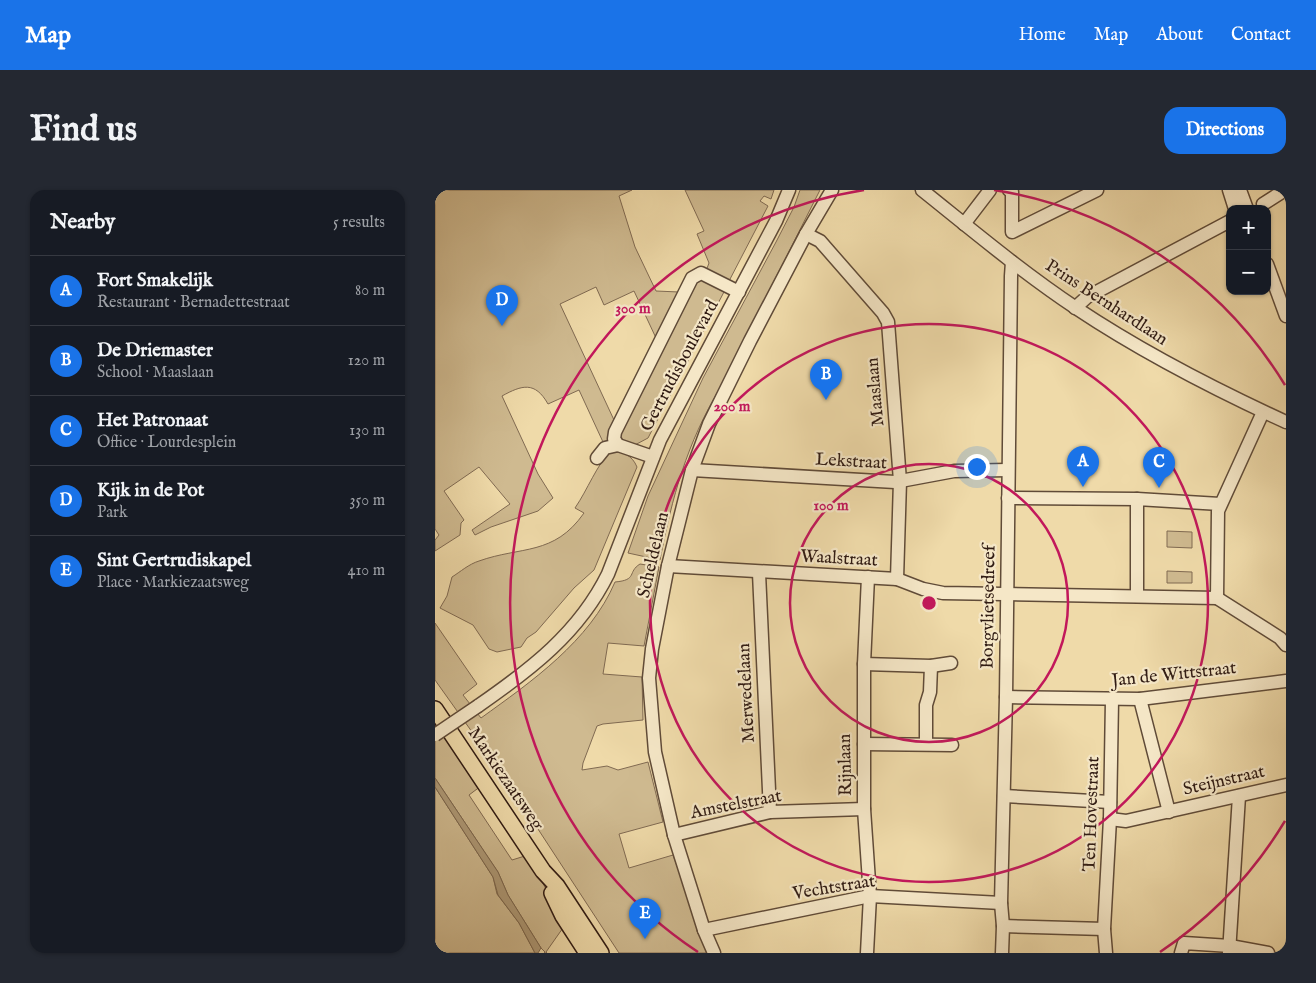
<!DOCTYPE html>
<meta charset="utf-8">
<style>
body{margin:0;font-family:"IM FELL English",serif;background:#242831;color:#f1f3f6}
.controls{position:absolute;right:15px;top:15px;display:grid;overflow:hidden;border-radius:10px;box-shadow:0 1px 4px #0004}
.controls button{width:45px;height:45px;display:grid;place-items:center;padding:0;border:0;border-bottom:1px solid #363941;background:#171b24;color:#f1f3f6;font:25px sans-serif}
.you{position:absolute;left:541px;top:276px;width:18px;height:18px;margin:-12px;border:4px solid #fff;border-radius:50%;background:#1a73e8;box-shadow:0 0 0 8px #1a73e833}
.badge{display:grid;place-items:center;width:32px;height:32px;border-radius:50%;background:#1a73e8;color:#fff;font-size:16px;font-weight:700}
.pin{position:absolute;translate:-50% -41px;filter:drop-shadow(0 1px 2px #0008)}
.pin::after{content:'';position:absolute;top:26px;width:18px;height:15px;background:inherit;clip-path:polygon(0 0,100% 0,50% 100%)}
.list{margin:0;padding:0;list-style:none}
h2{display:flex;justify-content:space-between;align-items:center;height:65px;margin:0;padding:0 20px;font-size:21px}
h2 small{font-size:16px;font-weight:400;color:#9ea1a6}
.list li{display:grid;grid-template-columns:32px 1fr auto;gap:15px;align-items:center;box-sizing:border-box;height:70px;padding:0 20px;border-top:1px solid #363941}
.list b{display:block;font-size:19px;white-space:nowrap}
.list p{margin:0;font-size:16px;white-space:nowrap;color:#9ea1a6}
.list em{font-size:16px;font-style:normal;color:#9ea1a6}
.map{position:relative;flex:none;width:851px;height:763px;overflow:hidden;border-radius:15px}
header{display:flex;align-items:center;gap:30px;box-sizing:border-box;height:70px;padding:0 25px;background:#1a73e8;color:#fff}
header strong{font-size:24px}
nav{display:flex;gap:28px;margin-inline-start:auto;font-size:18px}
.intro{display:flex;align-items:center;justify-content:space-between;box-sizing:border-box;height:120px;padding:0 30px}
h1{margin:0;font-size:35px}
.button{padding:12px 22px;border-radius:15px;background:#1a73e8;color:#fff;font-size:18px;font-weight:700}
main{display:flex;gap:30px;padding:0 30px}
aside{flex:1;background:#171b24;border-radius:15px;box-shadow:0 1px 4px #0004}
.map>svg:first-child{display:block}
.green{fill:#cfba90;stroke:#806a52}
.water{fill:#ae9976;stroke:#7c674e}
.lines{fill:none;stroke-linecap:round;stroke-linejoin:round}
.minor-casing{stroke:#604b38;stroke-width:15}
.major-casing{stroke:#301b13;stroke-width:18}
.minor{stroke:#f5e7c7;stroke-width:12}
.major{stroke:#efdaa9;stroke-width:15}
.minor-bridge-casing{stroke:#604b38;stroke-width:15;stroke-linecap:butt}
.minor-bridge{stroke:#f5e7c7;stroke-width:12}
.ring{fill:none;stroke:#c2185b;stroke-width:2.5}
.labels{text-anchor:middle;dominant-baseline:central;stroke-width:4.5;stroke-linejoin:round;paint-order:stroke}
.street-label{font-size:18px;fill:#301b13;stroke:#f5e7c7}
.centre{fill:#c2185b;stroke:#f5e7c7;stroke-width:2.5}
.ring-label{font-size:15px;text-anchor:middle;font-weight:bold;fill:#c2185b;stroke:#f5e7c7;stroke-width:4.5;stroke-linejoin:round;paint-order:stroke}
</style>
<header>
<strong>Map</strong>
<nav><a>Home</a><a>Map</a><a>About</a><a>Contact</a></nav>
</header>
<div class="intro"><h1>Find us</h1><a class="button">Directions</a></div>
<main>
<aside>
<h2>Nearby<small>5 results</small></h2>
<ul class="list">
<li><span class="badge">A</span><div><b>Fort Smakelijk</b><p>Restaurant · Bernadettestraat</p></div><em>80 m</em></li>
<li><span class="badge">B</span><div><b>De Driemaster</b><p>School · Maaslaan</p></div><em>120 m</em></li>
<li><span class="badge">C</span><div><b>Het Patronaat</b><p>Office · Lourdesplein</p></div><em>130 m</em></li>
<li><span class="badge">D</span><div><b>Kijk in de Pot</b><p>Park</p></div><em>350 m</em></li>
<li><span class="badge">E</span><div><b>Sint Gertrudiskapel</b><p>Place · Markiezaatsweg</p></div><em>410 m</em></li>
</ul>
</aside>
<div class="map">
<svg width="851" height="763" viewBox="0 0 851 763">
<rect width="100%" height="100%" fill="#efdaa9"/>
<filter id="stains"><feTurbulence type="fractalNoise" baseFrequency=".004" numOctaves="4"/><feColorMatrix values="0 0 0 0 .2 0 0 0 0 .09 0 0 0 0 .02 0 0 0 .5 -.17"/></filter>
<radialGradient id="worn" r=".72"><stop offset=".6" stop-color="#630" stop-opacity="0"/><stop offset="1" stop-color="#630" stop-opacity=".3"/></radialGradient>
<g class="green">
<path d="M 0,0 L 197,0 L 184,6 L 200,57 L 221,101 L 244,102 L 221,148 L 199,101 L 169,115 L 161,97 L 125,114 L 179,230 L 175,250 L 168,252 L 144,200 L 113,214 C 100,191 87,195 67,206 L 103,284 L 118,308 L 103,321 L 56,337 L 40,345 L 37,340 L 75,314 L 44,277 L 9,301 L 29,330 L 26,333 L 25,345 L 0,361 L 0,350 L 4,345 L 0,339 Z"/>
<polygon points="250,0 339,0 336,9 329,6 325,11 333,16 293,93 271,81 274,73 262,44 269,41"/>
<path d="M 365,0 L 385,0 L 285,198 C 252,253 237,307 225,370 L 193,363 L 213,306 L 268,188 L 341,52 L 359,17 Z"/>
<polygon points="264,88 290,100 213,248 198,256 185,251 185,244"/>
<path d="M 177,259 C 189,263 197,265 202,277 L 159,380 L 139,398 L 101,442 L 92,448 L 86,457 L 62,462 L 54,459 L 38,435 L 5,418 L 12,406 L 17,387 C 25,382 34,374 44,371 C 86,356 119,366 149,323 L 140,318 C 153,299 161,276 177,259 Z"/>
<polygon points="732,341 757,342 757,358 732,357"/>
<path d="M 205,374 L 224,377 L 209,456 L 173,453 L 168,484 L 207,487 L 208,530 L 168,534 L 162,536 L 148,573 L 147,580 L 172,576 L 183,580 L 213,572 L 228,632 L 184,644 L 194,678 L 238,665 L 274,763 L 184,763 L 67,584 L 0,490 L 0,433 L 42,494 L 28,505 L 46,528 C 96,492 155,451 180,392 C 203,390 192,382 205,374 Z"/>
<polygon points="732,381 757,382 757,393 732,393"/>
<polygon points="0,531 46,596 34,605 77,670 93,665 130,735 111,762 112,763 109,763 110,762 106,758 73,705 63,682 0,588"/>
<polygon points="0,597 58,687 62,704 84,733 100,763 0,763"/>
</g>
<polygon class="water" points="0,588 63,682 73,705 106,758 103,763 100,763 84,733 63,705 58,687 0,597"/>
<g class="lines">
<defs>
<g id="minor">
<path d="M 487,0 C 537,40 587,82 641,118 C 707,162 779,199 851,232"/>
<polyline points="574,0 577,2 577,42 662,0"/>
<polyline points="794,0 800,19"/>
<polyline points="805,0 812,19"/>
<polyline points="828,14 850,0"/>
<polyline points="529,34 555,0"/>
<polyline points="371,44 385,51 448,123 453,132 465,291 462,389"/>
<polyline points="832,74 851,126"/>
<polyline points="640,118 652,107 795,31"/>
<polyline points="218,267 183,255 179,249 180,242 257,88 266,83 304,102"/>
<polyline points="162,268 170,258 183,255"/>
<polyline points="257,280 460,292 519,281 573,280"/>
<polyline points="573,308 702,309"/>
<polyline points="233,376 462,389 488,399 508,403 782,408 783,321 828,222"/>
<polyline points="324,383 335,622"/>
<polyline points="702,406 702,309 785,314"/>
<polyline points="782,408 845,448 851,455"/>
<polyline points="429,474 496,476 516,473"/>
<polyline points="571,507 705,509 851,491"/>
<polyline points="705,509 734,622"/>
<path d="M 43,516 C 95,480 144,443 173,384 L 225,250 L 341,31 L 354,0"/>
<polyline points="429,554 517,555"/>
<polyline points="491,554 491,515 495,502 496,476"/>
<polyline points="569,606 675,612"/>
<polyline points="675,629 691,631 851,595"/>
<polyline points="239,645 335,622 429,619"/>
<polyline points="568,736 669,739"/>
<polyline points="269,740 435,706 566,713"/>
<polyline points="279,763 269,740 239,645 220,562 214,488 217,459 233,376 257,280 274,234 315,151 371,44 397,0"/>
<polyline points="432,763 435,706 429,619 429,474 433,387"/>
<polyline points="567,763 568,736 566,713 571,507 576,86 577,72"/>
<polyline points="671,763 669,739 675,629 677,510"/>
<polyline points="746,763 749,753 795,756 833,763"/>
<polyline points="794,763 804,606"/>
</g>
<g id="major">
<polyline points="0,519 108,681 122,696 166,763"/>
<polyline points="117,703 128,726 152,763"/>
</g>
</defs>
<use href="#minor" class="minor-casing"/>
<use href="#major" class="major-casing"/>
<use href="#minor" class="minor"/>
<use href="#major" class="major"/>
<defs>
<polyline id="minor-bridge" points="0,545 43,516"/>
</defs>
<use href="#minor-bridge" class="minor-bridge-casing"/>
<use href="#minor-bridge" class="minor-bridge"/>
</g>
<g class="ring">
<circle cx="494" cy="413" r="139"/>
<circle cx="494" cy="413" r="279"/>
<path d="M850 631A418 418 0 0 1 725 762M263 762A418 418 0 0 1 429 0M559 0A418 418 0 0 1 850 195"/>
</g>
<g class="labels">
<g class="street-label">
<text transform="translate(671 113) rotate(33)">Prins Bernhardlaan</text>
<text transform="translate(245 176) rotate(-62)">Gertrudisboulevard</text>
<text transform="translate(441 202) rotate(-95)">Maaslaan</text>
<text transform="translate(416 272) rotate(3)">Lekstraat</text>
<text transform="translate(219 365) rotate(-77)">Scheldelaan</text>
<text transform="translate(404 369) rotate(3)">Waalstraat</text>
<text transform="translate(554 417) rotate(-89)">Borgvlietsedreef</text>
<text transform="translate(739 485) rotate(-6)">Jan de Wittstraat</text>
<text transform="translate(312 503) rotate(-93)">Merwedelaan</text>
<text transform="translate(411 575) rotate(-91)">Rijnlaan</text>
<text transform="translate(70 589) rotate(56)">Markiezaatsweg</text>
<text transform="translate(789 591) rotate(-13)">Steijnstraat</text>
<text transform="translate(301 615) rotate(-11)">Amstelstraat</text>
<text transform="translate(657 624) rotate(-88)">Ten Hovestraat</text>
<text transform="translate(399 698) rotate(-9)">Vechtstraat</text>
</g>
</g>
<circle cx="494" cy="413" r="8" class="centre"/>
<g class="ring-label">
<text x="198" y="123">300 m</text>
<text x="297" y="221">200 m</text>
<text x="396" y="320">100 m</text>
</g>
<rect width="100%" height="100%" filter="url(#stains)"/>
<rect width="100%" height="100%" fill="url(#worn)"/>
</svg>
<div class="controls">
<button>+</button>
<button>−</button>
</div>
<div class="you"></div>
<div class="pin badge" style="left:648px;top:297px">A</div>
<div class="pin badge" style="left:391px;top:210px">B</div>
<div class="pin badge" style="left:724px;top:298px">C</div>
<div class="pin badge" style="left:67px;top:136px">D</div>
<div class="pin badge" style="left:210px;top:749px">E</div>
</div>
</main>
